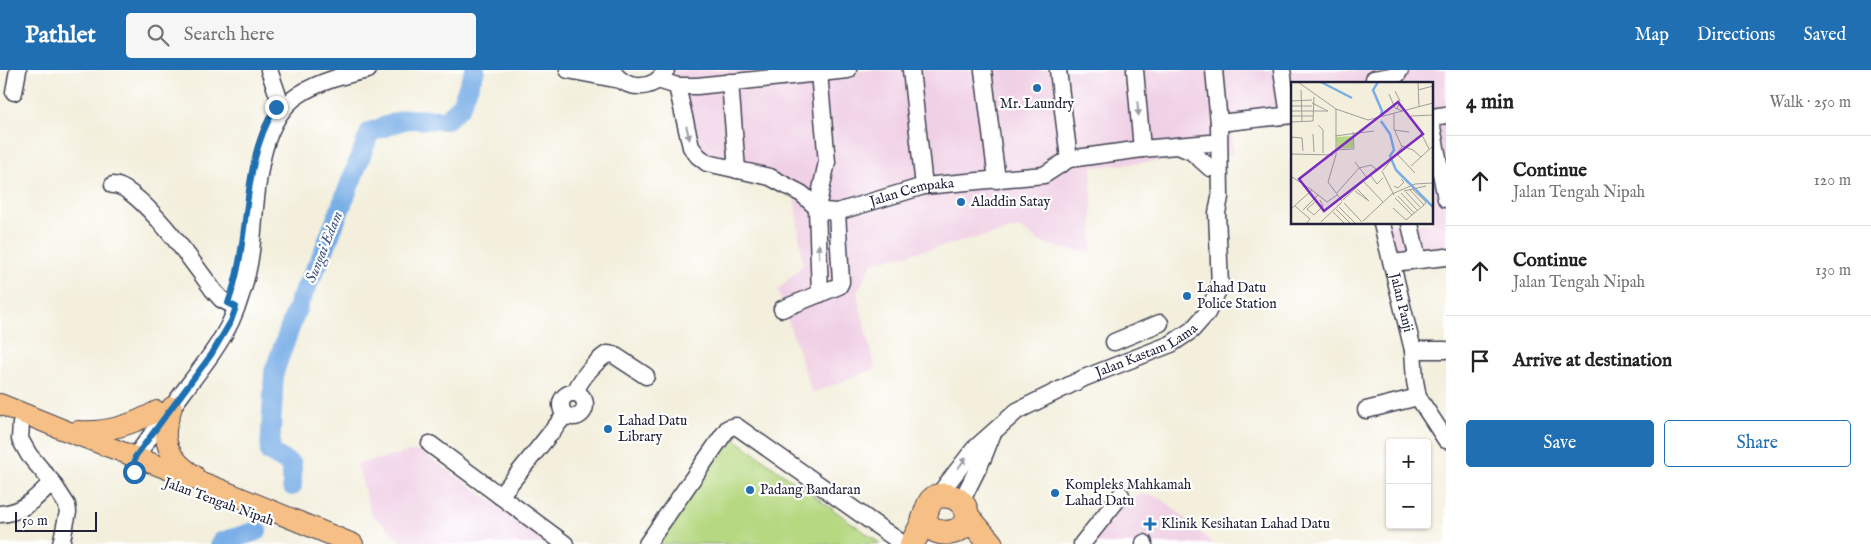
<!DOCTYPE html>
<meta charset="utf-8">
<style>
body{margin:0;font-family:"IM FELL English",serif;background:#f6f6f6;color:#222}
.controls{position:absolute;right:15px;bottom:15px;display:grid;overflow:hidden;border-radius:5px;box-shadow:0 1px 4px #0004}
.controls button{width:45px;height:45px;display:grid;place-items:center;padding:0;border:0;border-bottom:1px solid #e0e0e0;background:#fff;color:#222;font:25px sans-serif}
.scale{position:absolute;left:15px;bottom:12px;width:82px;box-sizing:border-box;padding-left:5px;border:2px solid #22223b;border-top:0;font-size:14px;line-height:18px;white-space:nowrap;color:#22223b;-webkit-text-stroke:4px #fff;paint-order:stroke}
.stop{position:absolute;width:15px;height:15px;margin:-11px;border:4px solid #1f6fb2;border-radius:50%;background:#fff}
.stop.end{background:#1f6fb2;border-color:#fff;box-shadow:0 1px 5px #0008}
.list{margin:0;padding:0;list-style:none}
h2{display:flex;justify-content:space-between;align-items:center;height:65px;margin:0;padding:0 20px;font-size:21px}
h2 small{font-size:16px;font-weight:400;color:#767676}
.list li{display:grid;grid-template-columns:32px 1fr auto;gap:15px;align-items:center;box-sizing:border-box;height:90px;padding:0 20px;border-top:1px solid #e0e0e0}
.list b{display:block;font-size:19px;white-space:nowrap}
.list p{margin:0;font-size:16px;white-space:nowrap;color:#767676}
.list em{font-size:16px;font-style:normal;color:#767676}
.actions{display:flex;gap:10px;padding:15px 20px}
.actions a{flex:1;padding:11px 0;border:1px solid #1f6fb2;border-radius:5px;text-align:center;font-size:18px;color:#1f6fb2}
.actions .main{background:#1f6fb2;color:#fff}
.icon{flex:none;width:28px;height:28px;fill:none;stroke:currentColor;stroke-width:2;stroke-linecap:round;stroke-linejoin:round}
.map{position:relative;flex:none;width:1446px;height:474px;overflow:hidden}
header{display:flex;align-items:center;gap:30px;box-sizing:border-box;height:70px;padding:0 25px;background:#1f6fb2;color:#fff}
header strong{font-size:24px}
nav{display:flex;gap:28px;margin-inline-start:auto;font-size:18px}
.search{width:350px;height:45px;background:#f6f6f6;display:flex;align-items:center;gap:12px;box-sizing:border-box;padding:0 18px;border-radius:5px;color:#767676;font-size:19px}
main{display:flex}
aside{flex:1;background:#fff}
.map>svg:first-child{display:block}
.built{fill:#f0d0e5}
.green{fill:#b5d880;stroke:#6c7d5e}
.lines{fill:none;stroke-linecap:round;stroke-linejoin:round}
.river{stroke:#79aee7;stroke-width:20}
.minor-casing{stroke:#414153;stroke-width:19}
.major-casing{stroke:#414153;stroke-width:22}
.highway-casing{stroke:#414153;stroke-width:26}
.minor{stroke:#fff;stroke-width:16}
.major{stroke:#f5bf86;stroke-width:20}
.highway{stroke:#f5bf86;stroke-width:24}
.oneway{fill:#9c9ca7}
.route{stroke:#1f6fb2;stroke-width:6}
.poi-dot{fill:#1f6fb2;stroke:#fff;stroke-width:2}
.labels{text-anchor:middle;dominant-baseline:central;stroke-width:4.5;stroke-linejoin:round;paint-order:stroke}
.poi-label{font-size:14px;fill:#22223b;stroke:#fff;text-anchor:start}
.street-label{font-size:14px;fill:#22223b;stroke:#fff}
.water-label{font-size:15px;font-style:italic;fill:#455a80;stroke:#fff}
.inset-river{fill:none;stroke:#79aee7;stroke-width:2.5}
.inset-road{fill:none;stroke:#9f9d9c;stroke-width:1}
.view{fill:#7b2cbf;fill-opacity:0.15;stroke:#7b2cbf;stroke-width:2.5}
.inset-edge{fill:none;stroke:#22223b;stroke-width:2.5}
</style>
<header>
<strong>Pathlet</strong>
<div class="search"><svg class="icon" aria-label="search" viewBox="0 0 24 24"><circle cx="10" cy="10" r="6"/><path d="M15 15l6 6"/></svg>Search here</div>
<nav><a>Map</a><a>Directions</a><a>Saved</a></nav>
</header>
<main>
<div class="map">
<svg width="1446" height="474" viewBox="0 0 1446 474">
<rect width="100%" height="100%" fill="#fff"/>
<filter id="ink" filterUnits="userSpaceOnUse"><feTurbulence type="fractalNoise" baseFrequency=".02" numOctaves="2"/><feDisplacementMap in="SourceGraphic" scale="10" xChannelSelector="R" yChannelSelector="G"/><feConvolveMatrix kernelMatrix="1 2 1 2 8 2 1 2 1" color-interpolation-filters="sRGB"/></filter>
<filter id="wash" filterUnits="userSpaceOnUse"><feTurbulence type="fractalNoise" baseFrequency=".0096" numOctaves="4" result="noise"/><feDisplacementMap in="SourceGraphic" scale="20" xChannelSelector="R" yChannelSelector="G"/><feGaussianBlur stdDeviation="1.12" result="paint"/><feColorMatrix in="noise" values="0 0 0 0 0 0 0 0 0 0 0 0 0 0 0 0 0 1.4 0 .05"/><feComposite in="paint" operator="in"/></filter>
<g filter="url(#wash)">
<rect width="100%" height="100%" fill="#f3efdc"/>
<g class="built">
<polygon points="671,0 1446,0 1446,190 1385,197 1372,154 1432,154 1432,14 1292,14 1292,55 1232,59 1233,85 1092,97 1092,182 1065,179 1040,172 1019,158 872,193 857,223 875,299 812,323 778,220 803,195 794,125 760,112 709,100 678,49"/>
<polygon points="418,380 555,474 406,474 371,444 357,394"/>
<polygon points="1142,424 1158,427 1170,435 1213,474 1093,474 1129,428"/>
</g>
<polygon class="green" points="732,367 881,474 654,474"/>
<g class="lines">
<g class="river">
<polyline points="292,416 292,395 270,382 274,302 300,230 323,183 370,62 406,49 446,50 460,37 475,0"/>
<polyline points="220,474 221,472 257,461"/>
</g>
</g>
</g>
<g filter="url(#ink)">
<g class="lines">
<defs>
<g id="minor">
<polyline points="269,0 283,40"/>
<polyline points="568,0 620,10"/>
<path d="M 612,0 C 624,21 654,22 666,0"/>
<polyline points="911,0 924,116"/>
<polyline points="983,0 997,110"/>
<polyline points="1058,0 1069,89"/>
<polyline points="1135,0 1142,79"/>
<polyline points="1282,0 1289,45"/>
<polyline points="819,3 827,92 817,138 820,224"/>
<polyline points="1374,9 1397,5 1400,0"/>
<polyline points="658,10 677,16 697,16 848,0"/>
<polyline points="730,12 737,100"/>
<path id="s1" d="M 677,16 L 691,77 L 698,86 L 707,93 L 770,107 L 802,124 L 817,138 L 824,141 L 837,142 L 924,116 L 1044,105 L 1069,89 L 1142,79 L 1210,73"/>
<polyline points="14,22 18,0"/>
<polyline points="1432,47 1446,45"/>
<polyline points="1219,53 1292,45"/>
<polyline points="1432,57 1446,129"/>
<polyline points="1178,76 1192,82 1210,98"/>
<path d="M 113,115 C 138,114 198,199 213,220 L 221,229 L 236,237"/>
<path id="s2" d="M 1382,154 L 1413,280 L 1446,280"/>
<polyline points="1410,154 1418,190"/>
<polyline points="1392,193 1446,187"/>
<polyline points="782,239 839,216 841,212 837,142"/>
<polyline points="1114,272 1160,253"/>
<polyline points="1413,280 1415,311 1418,327 1446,370"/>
<circle cx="573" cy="335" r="12"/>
<path d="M 575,323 C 580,309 595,292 607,284 L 614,285 L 646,306"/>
<polyline points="1366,340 1418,327"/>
<polyline points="21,353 20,369 29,385 52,412 67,435 68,442 61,474"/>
<polyline points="430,374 565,474"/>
<path d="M 134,401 L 135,387 C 152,364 170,340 187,317 C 203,296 220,274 231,251 C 241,229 248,205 251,181 C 257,133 254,53 300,24 C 320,11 345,5 368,0"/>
<polyline points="500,426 565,345"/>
<path id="s3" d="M 937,427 L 974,379 L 1017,341 L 1084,308 L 1171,274 L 1192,260 L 1207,243 L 1220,216 L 1217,143 L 1220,127 L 1219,53 L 1214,0"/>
<polyline points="961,432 983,388 992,365"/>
<path d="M 0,444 C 23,443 37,427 52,412"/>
<polyline points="647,474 728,358 736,356 903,474"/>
<polyline points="1082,474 1121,425"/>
<polyline points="1144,474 1144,473"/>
</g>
<g id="major">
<polyline points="0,334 64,360 212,416 353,474"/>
<path d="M 172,337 C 170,344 167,352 166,360 C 164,381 178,395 194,405"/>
<path d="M 78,361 C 107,363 132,355 157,341"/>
</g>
<g id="highway">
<polyline points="967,446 991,474"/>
<path d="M 912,474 C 916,466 921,458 924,449 C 928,437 929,423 948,426 C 955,427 960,430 964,436 C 978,463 934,474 924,448"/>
</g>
</defs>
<use href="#minor" class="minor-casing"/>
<use href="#major" class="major-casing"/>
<use href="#highway" class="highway-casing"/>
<use href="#minor" class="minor"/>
<use href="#major" class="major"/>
<use href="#highway" class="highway"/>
</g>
<defs><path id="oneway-solid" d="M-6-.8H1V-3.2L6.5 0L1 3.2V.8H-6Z" transform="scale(1.25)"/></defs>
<g class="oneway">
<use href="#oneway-solid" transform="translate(1138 39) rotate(85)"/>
<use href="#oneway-solid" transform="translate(688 63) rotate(77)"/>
<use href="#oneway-solid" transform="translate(819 181) rotate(-92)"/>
<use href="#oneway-solid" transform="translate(962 393) rotate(-53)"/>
</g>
</g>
<g class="lines" filter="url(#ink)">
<path class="route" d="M 134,402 L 135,387 L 211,285 L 231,251 L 236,237 L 228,233 C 252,170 239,95 276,37"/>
</g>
<g class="poi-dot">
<circle cx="1037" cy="18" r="5"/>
<circle cx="961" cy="132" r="5"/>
<circle cx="1187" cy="226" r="5"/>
<circle cx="608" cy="359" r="5"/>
<circle cx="750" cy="420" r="5"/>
<circle cx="1055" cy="423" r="5"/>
<path d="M1147.5 446.5h5v5h5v5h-5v5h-5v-5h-5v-5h5z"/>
</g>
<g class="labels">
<g class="poi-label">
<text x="1037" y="34" text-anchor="middle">Mr. Laundry</text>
<text x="971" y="132">Aladdin Satay</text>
<text x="1197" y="218">Lahad Datu<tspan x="1197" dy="16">Police Station</tspan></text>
<text x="618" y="351">Lahad Datu<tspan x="618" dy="16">Library</tspan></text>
<text x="1065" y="415">Kompleks Mahkamah<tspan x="1065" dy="16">Lahad Datu</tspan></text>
<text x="760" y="420">Padang Bandaran</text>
<text x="1161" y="454">Klinik Kesihatan Lahad Datu</text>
</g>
<g class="street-label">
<text stroke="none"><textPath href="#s1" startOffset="305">Jalan Cempaka</textPath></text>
<text stroke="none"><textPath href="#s2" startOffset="81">Jalan Panji</textPath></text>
<text stroke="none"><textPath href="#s3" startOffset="261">Jalan Kastam Lama</textPath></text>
<text transform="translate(219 432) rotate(20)">Jalan Tengah Nipah</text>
</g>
<g class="water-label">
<text transform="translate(324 177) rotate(-68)">Sungai Edam</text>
</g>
</g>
<g transform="translate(1291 12)">
<rect width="142" height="142" fill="#f3efdc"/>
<path d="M 62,54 L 62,66 L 46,67 L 45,55 Z" fill="#b5d880"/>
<path class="inset-river" d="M 30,0 L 61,16M 87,0 L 82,8 L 91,29 L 90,34M 90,39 L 99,52 L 103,68 L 99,74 L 105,88 L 142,125"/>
<path class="inset-road" d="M 7,0 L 45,27 L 45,73M 127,0 L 128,25M 10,8 L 11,40M 127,8 L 142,4M 104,9 L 109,19 L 106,27M 98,12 L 104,26 L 112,29M 0,19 L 21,18M 21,21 L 37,29M 0,24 L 21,24M 45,27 L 77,38 L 142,21M 0,29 L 37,29M 0,34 L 22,34M 120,34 L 142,33M 0,40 L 22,39 L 23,15M 27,43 L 32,48 L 32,71M 103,48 L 118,50M 130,51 L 138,67M 22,52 L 23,70M 44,54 L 83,49M 0,55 L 11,56 L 12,69M 111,64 L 122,68 L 130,75M 44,68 L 63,67 L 62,50M 0,72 L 42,73M 106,72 L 124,91M 45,73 L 37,100 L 51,119M 64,80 L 76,96M 120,84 L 142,64M 92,88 L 111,65 L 103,47 L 103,31M 91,89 L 103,113M 80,94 L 86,102 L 92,96M 1,95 L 21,108M 73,100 L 92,120M 103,104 L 107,106 L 113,100 L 110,97M 121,107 L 135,120 L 133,123M 119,108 L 133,123M 64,109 L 78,119 L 66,107M 113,109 L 135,104M 115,110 L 129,125M 110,111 L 126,128M 45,112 L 68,86 L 80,83 L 85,87M 107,114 L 123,131M 104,116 L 121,133M 29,118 L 32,124 L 32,125 L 30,126 L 23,133 L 16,127 L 25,119 L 32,125M 52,118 L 85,87M 53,121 L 71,140M 4,124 L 19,137 L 15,142M 48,125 L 65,142M 102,126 L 115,138 L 133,123M 0,127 L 21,108 L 36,120 L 46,113M 45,127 L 60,142M 12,128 L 27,113M 42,130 L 54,142M 72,139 L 101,112 L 124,102 L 142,101M 30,140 L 51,120"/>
<path class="view" d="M 107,20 L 132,52 L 33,129 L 8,97 Z"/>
<rect width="142" height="142" class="inset-edge"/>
</g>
</svg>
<div class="controls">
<button>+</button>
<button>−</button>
</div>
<div class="scale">50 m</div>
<div class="stop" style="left:134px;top:402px"></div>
<div class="stop end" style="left:276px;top:37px"></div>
</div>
<aside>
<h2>4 min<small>Walk · 250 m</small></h2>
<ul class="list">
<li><svg class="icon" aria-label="ahead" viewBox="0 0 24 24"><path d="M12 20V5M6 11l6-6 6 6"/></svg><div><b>Continue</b><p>Jalan Tengah Nipah</p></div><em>120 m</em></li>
<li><svg class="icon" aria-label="ahead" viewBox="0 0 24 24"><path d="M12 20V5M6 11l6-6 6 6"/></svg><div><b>Continue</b><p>Jalan Tengah Nipah</p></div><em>130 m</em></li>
<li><svg class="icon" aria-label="arrive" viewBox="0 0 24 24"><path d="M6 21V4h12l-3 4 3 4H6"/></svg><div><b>Arrive at destination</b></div></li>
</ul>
<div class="actions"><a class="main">Save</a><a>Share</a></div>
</aside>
</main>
